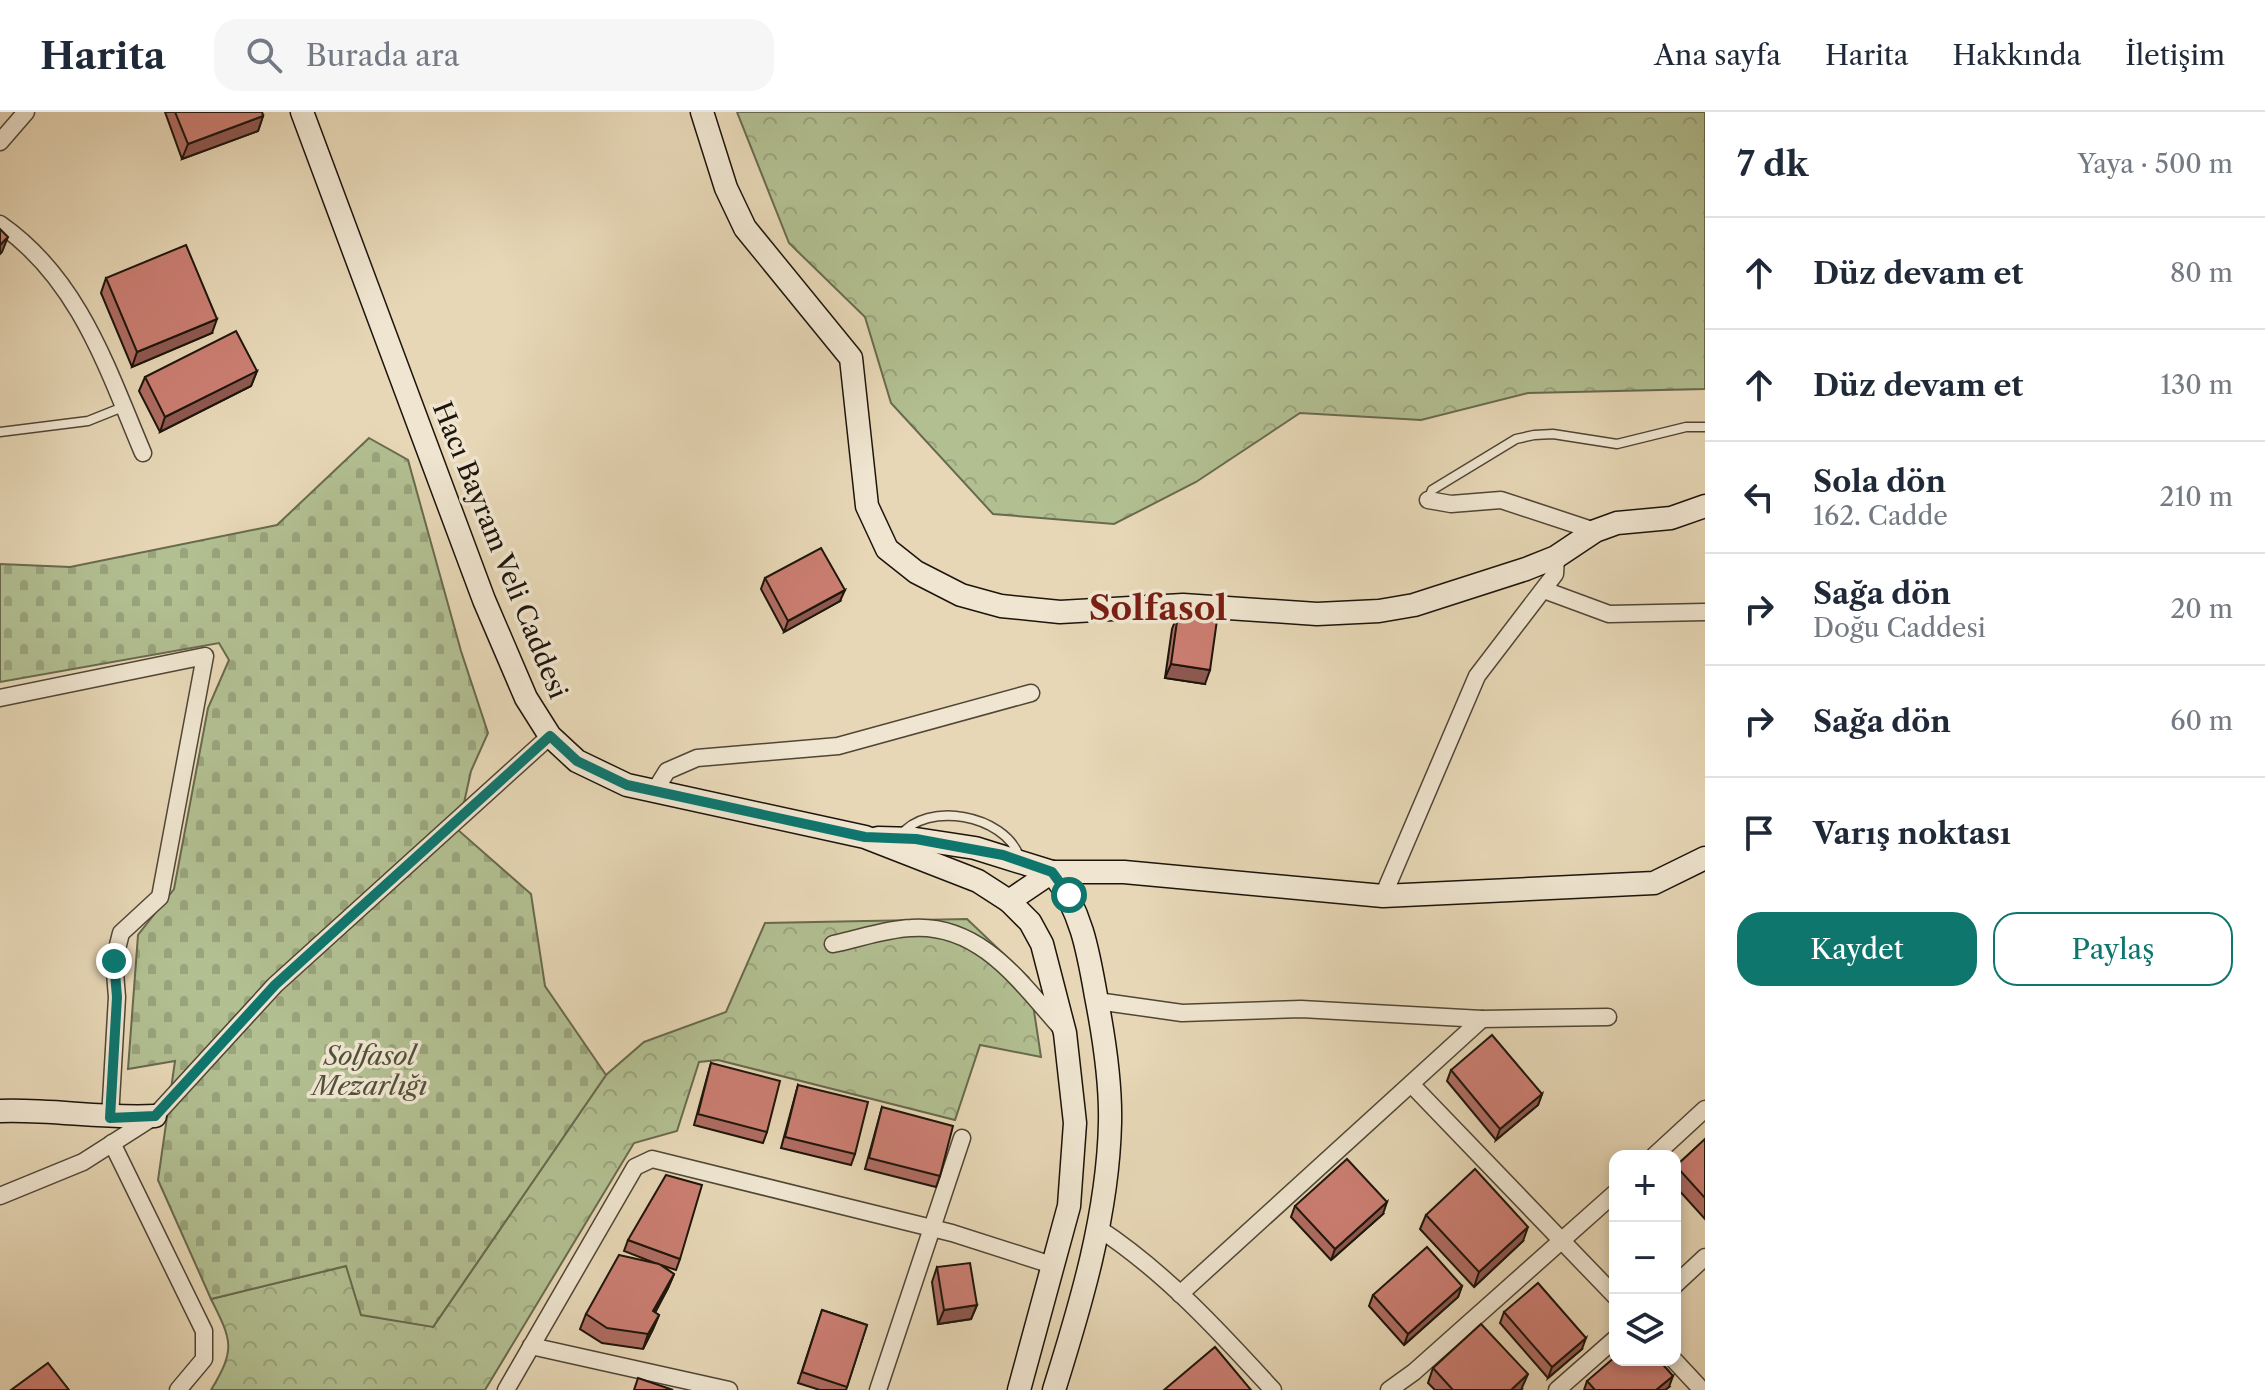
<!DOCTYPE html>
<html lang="tr">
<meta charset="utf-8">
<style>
body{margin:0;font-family:"Libre Caslon Text",serif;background:#f6f6f7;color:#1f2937}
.controls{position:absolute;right:24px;bottom:24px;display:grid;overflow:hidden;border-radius:16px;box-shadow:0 4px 12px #0003}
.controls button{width:72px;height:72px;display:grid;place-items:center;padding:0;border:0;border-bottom:2px solid #e0e1e3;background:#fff;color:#1f2937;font:40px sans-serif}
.stop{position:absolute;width:24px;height:24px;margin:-18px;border:6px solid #0f766e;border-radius:50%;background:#fff}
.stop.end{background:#0f766e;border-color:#fff;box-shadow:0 2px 8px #0008}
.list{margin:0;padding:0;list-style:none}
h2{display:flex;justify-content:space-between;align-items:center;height:104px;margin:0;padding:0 32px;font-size:34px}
h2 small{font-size:26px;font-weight:400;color:#747a83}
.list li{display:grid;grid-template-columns:52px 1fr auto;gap:24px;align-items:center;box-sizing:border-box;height:112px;padding:0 32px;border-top:2px solid #e0e1e3}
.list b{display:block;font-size:30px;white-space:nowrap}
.list p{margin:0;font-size:26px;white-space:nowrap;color:#747a83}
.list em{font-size:26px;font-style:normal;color:#747a83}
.actions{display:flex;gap:16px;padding:24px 32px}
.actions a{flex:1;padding:18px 0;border:2px solid #0f766e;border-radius:24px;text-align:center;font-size:28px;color:#0f766e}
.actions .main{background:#0f766e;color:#fff}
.icon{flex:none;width:44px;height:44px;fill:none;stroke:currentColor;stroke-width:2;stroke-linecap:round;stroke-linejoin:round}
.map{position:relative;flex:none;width:1705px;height:1278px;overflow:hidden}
header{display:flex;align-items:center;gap:48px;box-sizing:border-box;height:112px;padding:0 40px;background:#fff;border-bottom:2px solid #e0e1e3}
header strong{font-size:38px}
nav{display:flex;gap:44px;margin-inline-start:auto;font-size:28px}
.search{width:560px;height:72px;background:#f6f6f7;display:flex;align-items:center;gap:20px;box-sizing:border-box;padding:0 28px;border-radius:24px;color:#747a83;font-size:30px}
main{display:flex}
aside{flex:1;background:#fff}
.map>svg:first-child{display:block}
.forest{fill:url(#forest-crowns);stroke:#686a4e;stroke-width:2}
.cemetery{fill:url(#cemetery-stones);stroke:#686a4e;stroke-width:2}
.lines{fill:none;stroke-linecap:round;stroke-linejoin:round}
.lane-casing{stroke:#504636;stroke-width:11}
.street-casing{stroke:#504636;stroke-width:19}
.secondary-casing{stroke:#1d150b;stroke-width:25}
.lane{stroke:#efe5d0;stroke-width:8}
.street{stroke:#efe5d0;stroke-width:16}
.secondary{stroke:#efe5d0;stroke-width:22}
.wall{fill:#af6c62;stroke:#1d150b;stroke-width:2}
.shaded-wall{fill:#8e5850;stroke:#1d150b;stroke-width:2}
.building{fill:#cb7e72;stroke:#1d150b;stroke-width:2}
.route{stroke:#0f766e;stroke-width:10}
.labels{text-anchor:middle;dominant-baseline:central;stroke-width:7;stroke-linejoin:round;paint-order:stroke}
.street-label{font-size:26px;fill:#1d150b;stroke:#efe5d0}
.park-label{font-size:26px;font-style:italic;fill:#51503a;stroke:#efe5d0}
.district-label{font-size:34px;font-weight:bold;fill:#7a1f14;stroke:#efe5d0}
</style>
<header>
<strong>Harita</strong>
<div class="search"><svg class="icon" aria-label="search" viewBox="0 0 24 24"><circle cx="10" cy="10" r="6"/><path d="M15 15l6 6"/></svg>Burada ara</div>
<nav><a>Ana sayfa</a><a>Harita</a><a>Hakkında</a><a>İletişim</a></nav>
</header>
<main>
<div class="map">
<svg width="1705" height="1278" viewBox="0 0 1705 1278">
<defs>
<pattern id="forest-crowns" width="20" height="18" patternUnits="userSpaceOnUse" patternTransform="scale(2)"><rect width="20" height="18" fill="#b2bf91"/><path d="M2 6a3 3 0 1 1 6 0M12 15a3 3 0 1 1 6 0" fill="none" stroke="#99a37c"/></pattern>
<pattern id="cemetery-stones" width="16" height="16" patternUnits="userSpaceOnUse" patternTransform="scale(2)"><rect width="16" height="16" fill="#b2bf91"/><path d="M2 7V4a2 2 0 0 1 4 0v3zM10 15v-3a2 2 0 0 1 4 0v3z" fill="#99a37c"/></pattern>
</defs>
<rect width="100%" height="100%" fill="#e7d7b6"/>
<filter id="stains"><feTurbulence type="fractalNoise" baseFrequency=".0025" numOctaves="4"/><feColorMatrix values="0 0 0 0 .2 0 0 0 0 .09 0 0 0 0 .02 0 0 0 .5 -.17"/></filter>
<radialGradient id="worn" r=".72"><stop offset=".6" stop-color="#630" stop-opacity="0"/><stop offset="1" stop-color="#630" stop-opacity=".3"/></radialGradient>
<g class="forest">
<polygon points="737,0 1705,0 1705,277 1528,281 1421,308 1300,301 1196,370 1114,412 993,402 891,291 865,205 789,131"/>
<path d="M 967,807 L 1029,866 L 1041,945 L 980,933 L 955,1008 L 718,948 L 699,950 L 677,1019 L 634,1031 L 485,1278 L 211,1278 C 236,1237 232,1229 211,1187 L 346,1154 L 433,1215 L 606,963 L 644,930 L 726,900 L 765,811 Z"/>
</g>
<polygon class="cemetery" points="369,326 408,348 461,539 488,621 471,659 458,718 531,782 545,874 606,963 433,1215 361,1203 346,1154 211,1187 158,1068 175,949 128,957 138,823 174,777 208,596 229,548 219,531 0,570 0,452 70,455 277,413"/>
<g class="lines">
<defs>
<g id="lane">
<polyline points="0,320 88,309 123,295"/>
<polyline points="1428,388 1432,378 1516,327 1534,323 1553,322 1617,332 1686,315 1705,315"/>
<path d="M 900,724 C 927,688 1004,703 1019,744"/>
</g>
<g id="street">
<polyline points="0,30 26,0"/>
<path d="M 0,112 C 79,167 107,256 143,341"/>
<polyline points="1428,388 1451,392 1501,388 1595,419"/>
<polyline points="1544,478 1609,502 1705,500"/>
<polyline points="0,586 205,544 160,785 121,821 114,849 117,885 110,1006"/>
<polyline points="654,680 667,659 697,646 838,634 1031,581"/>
<polyline points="1383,784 1477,564 1555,462 1556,445"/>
<path d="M 833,832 C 858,827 885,817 911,816 C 980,811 1020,870 1062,917"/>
<polyline points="1097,889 1182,901 1301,897 1482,907 1608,905"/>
<polyline points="1411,972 1615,1184"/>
<polyline points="112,1031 204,1219 204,1247 178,1278"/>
<polyline points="1654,1044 1705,997"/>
<polyline points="0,1084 83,1050 155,1004 275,873 550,624"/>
<path d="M 1098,1116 C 1165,1160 1219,1219 1273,1278"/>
<polyline points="1675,1173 1705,1145"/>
<polyline points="1180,1182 1482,907"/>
<polyline points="531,1234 729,1278"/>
<polyline points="1674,1248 1702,1278"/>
<polyline points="506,1278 635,1055 652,1047 952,1121 1055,1154"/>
<polyline points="878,1278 962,1026"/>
<polyline points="1389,1278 1414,1260 1615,1081"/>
<polyline points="1557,1278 1615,1227"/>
</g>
<g id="secondary">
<polyline points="302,0 484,488 526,586 550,624 577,649 627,673 865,725 978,769 1009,789 1030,810 1042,832 1065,921 1075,1011 1069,1094 1019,1278"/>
<polyline points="702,0 726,76 745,116 851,246 867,394 887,437 916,460 961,483 1001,494 1060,500 1183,493 1317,502 1379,499 1414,493 1526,457 1556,445 1595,419 1617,411 1671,406 1705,394"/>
<polyline points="878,726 916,727 975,736 1052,760 1124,760 1383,784 1654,771 1705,746"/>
<path d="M 1052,760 C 1081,798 1088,838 1096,884 C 1104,925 1111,969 1110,1011 C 1108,1102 1081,1192 1054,1278"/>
<polyline points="1009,789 1052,760"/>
<path d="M 0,999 C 52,997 103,1007 155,1004"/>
</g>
</defs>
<use href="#lane" class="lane-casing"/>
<use href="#street" class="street-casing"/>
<use href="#secondary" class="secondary-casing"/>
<use href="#lane" class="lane"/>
<use href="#street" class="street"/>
<use href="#secondary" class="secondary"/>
</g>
<g class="wall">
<polygon points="165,0 262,0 263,4 258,19 182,47"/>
<polygon points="106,166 212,221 132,255 101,181"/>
<polygon points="257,259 251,274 160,320 139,279 145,265"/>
<polygon points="765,466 840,489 784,520 761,477"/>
<polygon points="1178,502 1205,572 1165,566 1172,517"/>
<polygon points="711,951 767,1020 763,1031 694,1013"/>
<polygon points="1451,958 1542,982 1538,993 1496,1028 1447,969"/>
<polygon points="798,973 855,1042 851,1053 781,1036"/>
<polygon points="882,995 940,1064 936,1075 865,1057"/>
<polygon points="1705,1027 1705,1107 1675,1074 1676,1054"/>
<polygon points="1295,1094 1383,1102 1331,1148 1291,1105"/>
<polygon points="1426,1103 1523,1129 1474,1175 1420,1117"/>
<polygon points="628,1128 680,1147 676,1158 661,1153 674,1162 668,1176 655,1201 659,1203 653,1217 643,1237 602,1231 580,1217 586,1202 655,1151 624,1139"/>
<polygon points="937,1155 977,1193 971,1207 938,1212 932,1170"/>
<polygon points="1462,1174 1458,1185 1404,1233 1369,1194 1373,1183"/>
<polygon points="822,1198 867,1213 846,1278 820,1278 798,1271"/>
<polygon points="1504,1200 1582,1237 1548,1266 1500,1211"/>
<polygon points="1433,1256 1522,1277 1521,1278 1435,1278 1428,1271"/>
<polygon points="1587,1269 1669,1275 1665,1278 1584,1278"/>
</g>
<g class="shaded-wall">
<polygon points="263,4 258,19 182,47 188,32"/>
<polygon points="8,125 2,140 0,142 0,133"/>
<polygon points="217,207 212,221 132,255 137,240"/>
<polygon points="257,259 251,274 160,320 165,305"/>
<polygon points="845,478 840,489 784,520 788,509"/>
<polygon points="1171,552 1210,558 1205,572 1165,566"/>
<polygon points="1542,982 1538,993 1496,1028 1500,1017"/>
<polygon points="1387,1090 1383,1102 1331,1148 1335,1137"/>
<polygon points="1528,1115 1523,1129 1474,1175 1479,1160"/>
<polygon points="674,1162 668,1176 647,1214 653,1199"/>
<polygon points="1462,1174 1458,1185 1404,1233 1408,1222"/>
<polygon points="977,1193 971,1207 938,1212 944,1198"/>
<polygon points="659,1203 653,1217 643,1237 648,1222"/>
<polygon points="1586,1226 1582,1237 1548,1266 1552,1255"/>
<polygon points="1528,1262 1521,1278 1511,1278"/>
<polygon points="1673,1264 1669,1275 1665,1278 1656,1278"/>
</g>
<g class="building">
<polygon points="175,0 262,0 263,4 188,32"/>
<polygon points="0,117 8,125 0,133"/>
<polygon points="186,133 217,207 137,240 106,166"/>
<polygon points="236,219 257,259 165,305 145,265"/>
<polygon points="821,436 845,478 788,509 765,466"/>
<polygon points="1178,502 1217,508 1210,558 1171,552"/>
<polygon points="1492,923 1542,982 1500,1017 1451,958"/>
<polygon points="711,951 780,969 767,1020 698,1002"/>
<polygon points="798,973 868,990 855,1042 785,1025"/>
<polygon points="882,995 953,1014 940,1064 869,1046"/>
<polygon points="1705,1027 1705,1086 1676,1054"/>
<polygon points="1347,1047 1387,1090 1335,1137 1295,1094"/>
<polygon points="1475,1057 1528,1115 1479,1160 1426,1103"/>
<polygon points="666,1063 702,1073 680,1147 628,1128"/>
<polygon points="1427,1135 1462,1174 1408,1222 1373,1183"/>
<polygon points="619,1143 659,1152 674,1162 653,1199 659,1203 648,1222 607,1216 586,1202"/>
<polygon points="970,1151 977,1193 944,1198 937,1155"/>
<polygon points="1538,1171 1586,1226 1552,1255 1504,1200"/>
<polygon points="822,1198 867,1213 847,1275 802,1260"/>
<polygon points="1481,1212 1528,1262 1511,1278 1453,1278 1433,1256"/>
<polygon points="1215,1235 1251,1278 1164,1278"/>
<polygon points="1615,1245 1615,1248 1659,1248 1673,1264 1656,1278 1595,1278 1587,1269"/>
<polygon points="48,1251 69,1278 11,1278"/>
<polygon points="638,1266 673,1278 634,1278"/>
</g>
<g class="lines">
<polyline class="route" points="114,849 117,885 110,1006 155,1004 275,873 550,624 577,649 627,673 865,725 916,727 1003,743 1052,760 1069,783"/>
</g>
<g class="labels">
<g class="street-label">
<text transform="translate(500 438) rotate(68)">Hacı Bayram Veli Caddesi</text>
</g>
<g class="park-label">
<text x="370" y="944">Solfasol<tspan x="370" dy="30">Mezarlığı</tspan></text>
</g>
<g class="district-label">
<text x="1158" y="496">Solfasol</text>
</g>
</g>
<rect width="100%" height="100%" filter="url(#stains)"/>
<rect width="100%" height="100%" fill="url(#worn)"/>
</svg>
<div class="controls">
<button>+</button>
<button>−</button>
<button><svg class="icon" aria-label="layers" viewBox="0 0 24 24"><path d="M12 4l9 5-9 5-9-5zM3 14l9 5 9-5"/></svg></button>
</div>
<div class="stop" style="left:1069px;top:783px"></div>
<div class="stop end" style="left:114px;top:849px"></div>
</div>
<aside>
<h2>7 dk<small>Yaya · 500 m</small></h2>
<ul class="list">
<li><svg class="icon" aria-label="ahead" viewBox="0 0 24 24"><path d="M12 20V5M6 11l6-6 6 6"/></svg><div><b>Düz devam et</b></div><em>80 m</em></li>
<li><svg class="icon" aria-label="ahead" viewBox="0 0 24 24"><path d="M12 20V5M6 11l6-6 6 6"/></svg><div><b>Düz devam et</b></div><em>130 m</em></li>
<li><svg class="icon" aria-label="left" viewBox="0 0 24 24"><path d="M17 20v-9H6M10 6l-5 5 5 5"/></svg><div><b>Sola dön</b><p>162. Cadde</p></div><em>210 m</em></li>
<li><svg class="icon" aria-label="right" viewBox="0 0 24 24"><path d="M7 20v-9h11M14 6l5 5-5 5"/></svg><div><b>Sağa dön</b><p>Doğu Caddesi</p></div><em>20 m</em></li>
<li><svg class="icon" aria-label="right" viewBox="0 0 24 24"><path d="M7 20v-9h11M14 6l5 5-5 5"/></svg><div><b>Sağa dön</b></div><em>60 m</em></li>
<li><svg class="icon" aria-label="arrive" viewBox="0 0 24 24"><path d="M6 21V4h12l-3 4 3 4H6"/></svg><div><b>Varış noktası</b></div></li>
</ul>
<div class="actions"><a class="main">Kaydet</a><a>Paylaş</a></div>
</aside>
</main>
